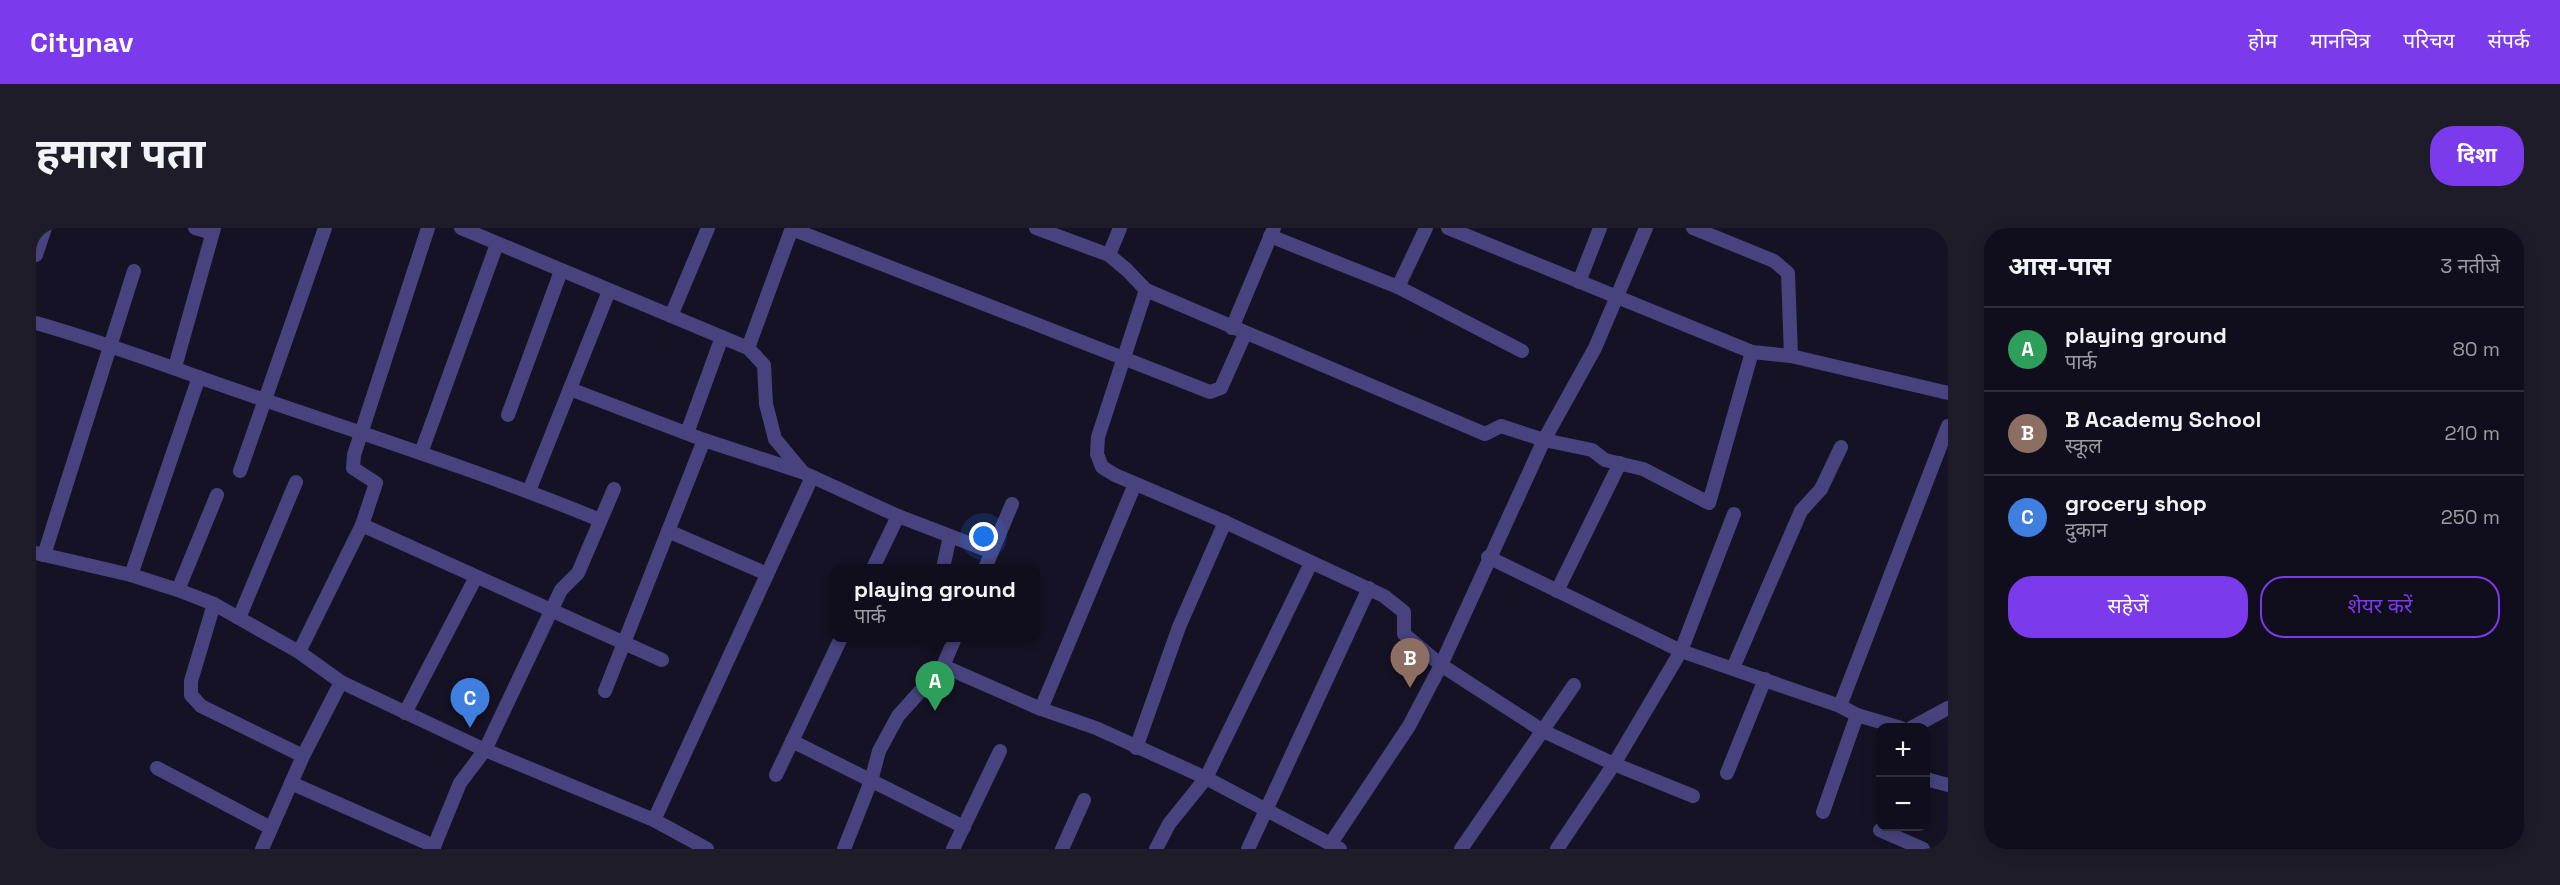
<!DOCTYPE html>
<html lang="hi">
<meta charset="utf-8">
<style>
body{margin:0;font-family:"Space Grotesk","Noto Sans Devanagari",sans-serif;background:#1e1c29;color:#f1f3f6}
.controls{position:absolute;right:18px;bottom:18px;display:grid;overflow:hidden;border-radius:12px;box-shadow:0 3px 15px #0003}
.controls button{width:54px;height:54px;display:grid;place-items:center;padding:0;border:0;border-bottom:2px solid #302e3b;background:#100e1c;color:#f1f3f6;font:30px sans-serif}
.you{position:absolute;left:948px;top:309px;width:21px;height:21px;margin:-15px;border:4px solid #fff;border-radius:50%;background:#1a73e8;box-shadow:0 0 0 9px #1a73e833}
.badge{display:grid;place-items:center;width:39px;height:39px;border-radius:50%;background:#7c3aed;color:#fff;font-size:20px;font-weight:700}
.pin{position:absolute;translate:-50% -50px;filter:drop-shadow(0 2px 3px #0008)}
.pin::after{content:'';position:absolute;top:32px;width:21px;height:18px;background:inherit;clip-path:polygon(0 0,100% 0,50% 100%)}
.popup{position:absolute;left:794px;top:336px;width:210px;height:78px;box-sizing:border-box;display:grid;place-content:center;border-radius:12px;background:#100e1c;filter:drop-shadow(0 2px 4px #0005);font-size:20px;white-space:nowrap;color:#9c9ca3}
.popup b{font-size:22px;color:#f1f3f6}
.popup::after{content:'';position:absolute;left:50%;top:100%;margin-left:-12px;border:12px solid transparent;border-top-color:#100e1c}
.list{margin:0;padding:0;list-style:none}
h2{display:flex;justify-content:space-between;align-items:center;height:78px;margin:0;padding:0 24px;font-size:26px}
h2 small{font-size:20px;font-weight:400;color:#9c9ca3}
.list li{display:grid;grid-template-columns:39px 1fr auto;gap:18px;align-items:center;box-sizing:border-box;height:84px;padding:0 24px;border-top:2px solid #302e3b}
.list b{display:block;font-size:22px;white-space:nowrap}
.list p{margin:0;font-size:20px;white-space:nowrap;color:#9c9ca3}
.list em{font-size:20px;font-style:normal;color:#9c9ca3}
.actions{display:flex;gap:12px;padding:18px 24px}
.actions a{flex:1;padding:14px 0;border:2px solid #7c3aed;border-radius:24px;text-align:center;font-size:21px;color:#7c3aed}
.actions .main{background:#7c3aed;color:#fff}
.map{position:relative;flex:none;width:1912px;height:621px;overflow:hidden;border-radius:24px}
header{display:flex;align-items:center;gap:36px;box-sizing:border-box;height:84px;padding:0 30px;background:#7c3aed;color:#fff}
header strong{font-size:28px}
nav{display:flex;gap:33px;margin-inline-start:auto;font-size:21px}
.intro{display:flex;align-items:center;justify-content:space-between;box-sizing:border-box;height:144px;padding:0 36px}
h1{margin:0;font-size:42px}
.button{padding:15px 27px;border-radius:24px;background:#7c3aed;color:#fff;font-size:21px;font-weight:700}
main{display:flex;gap:36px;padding:0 36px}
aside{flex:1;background:#100e1c;border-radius:24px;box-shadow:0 3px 15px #0003}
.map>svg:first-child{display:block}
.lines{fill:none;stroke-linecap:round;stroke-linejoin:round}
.street{stroke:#48437e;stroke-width:14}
</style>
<header>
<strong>Citynav</strong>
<nav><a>होम</a><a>मानचित्र</a><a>परिचय</a><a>संपर्क</a></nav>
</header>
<div class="intro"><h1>हमारा पता</h1><a class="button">दिशा</a></div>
<main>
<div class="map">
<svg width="1912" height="621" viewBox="0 0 1912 621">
<rect width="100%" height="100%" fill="#161225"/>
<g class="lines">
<g class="street">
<polyline points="159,0 176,5"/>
<polyline points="425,0 712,120 728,137 730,176 739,211 765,242"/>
<polyline points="1000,0 1073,27 1091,42 1110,62 1449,206 1465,198 1508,212 1556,222 1569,232 1607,241 1673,275 1716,124"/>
<polyline points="1412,0 1716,124 1755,128 1912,165"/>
<polyline points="1657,0 1738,33 1752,45 1755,128"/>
<polyline points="756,1 1174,164 1185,160 1209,106"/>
<polyline points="1234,8 1362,59 1486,123"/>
<polyline points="0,27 9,0"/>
<polyline points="1073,27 1084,0"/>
<polyline points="1543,54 1564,0"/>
<polyline points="1362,59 1390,0"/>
<polyline points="1110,62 1062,209 1061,226 1066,239 1079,247 1189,294 1348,368 1368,384 1368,406 1405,437 1507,503 1578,536 1657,568"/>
<polyline points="635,88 672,0"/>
<path d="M 0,95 C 56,111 110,130 165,150 C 298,197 433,238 564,292"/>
<polyline points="1196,100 1238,0"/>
<polyline points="712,120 756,0"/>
<polyline points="139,139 178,0"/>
<polyline points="534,161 668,212 766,244 862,288 956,324"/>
<polyline points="472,187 525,43"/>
<polyline points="651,205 686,109"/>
<polyline points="385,225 461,16"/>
<polyline points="204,243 289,0"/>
<polyline points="493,263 573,63"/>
<polyline points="326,297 626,432"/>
<polyline points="632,303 731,346"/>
<polyline points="0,325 95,347 142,362 178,376 263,424 305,454 449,522 618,592 671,621"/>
<polyline points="8,327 98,43"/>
<polyline points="1452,329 1645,423 1804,478 1821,487 1865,500"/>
<polyline points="837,340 862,288"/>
<polyline points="907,340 914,308"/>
<polyline points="949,340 976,276"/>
<polyline points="95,347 163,149"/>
<polyline points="142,362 181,267"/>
<polyline points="1521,363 1584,235"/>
<polyline points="178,376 155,453 155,467 165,478 267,528"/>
<polyline points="203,390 260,254"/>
<polyline points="263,424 326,297 340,255 317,240 318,227 392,0"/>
<polyline points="907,438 1005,481 1060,500 1170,550 1304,621"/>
<polyline points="1697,440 1765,283 1785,261 1805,219"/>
<polyline points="569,463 668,212"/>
<polyline points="1804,478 1912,198"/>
<polyline points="1005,481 1099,256"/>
<polyline points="369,485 440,349"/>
<polyline points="1875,500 1912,480"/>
<polyline points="756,513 928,599"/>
<polyline points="1100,520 1143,399 1189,294"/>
<polyline points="121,540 235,600"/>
<polyline points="1691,545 1729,451"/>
<polyline points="740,547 805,410"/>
<polyline points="1890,551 1912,557"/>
<polyline points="255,555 398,618"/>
<polyline points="1787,584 1821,487"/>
<polyline points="618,592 776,249"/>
<polyline points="1844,602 1887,621"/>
<polyline points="1295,615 1373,498 1405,437 1508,212 1559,120 1610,0"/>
<polyline points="226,621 267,528 305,454"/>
<polyline points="397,621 424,555 449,522 525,362 542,345 578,261"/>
<polyline points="808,621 835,553 843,523 862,488 907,438 919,410"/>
<polyline points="917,621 964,523"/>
<polyline points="1026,621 1048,572"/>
<polyline points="1120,621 1133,596 1170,550 1275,335"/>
<polyline points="1212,621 1333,360"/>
<polyline points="1425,621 1538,457"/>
<polyline points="1521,621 1578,536 1645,423 1698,286"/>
</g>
</g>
</svg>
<div class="controls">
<button>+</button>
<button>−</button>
</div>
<div class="you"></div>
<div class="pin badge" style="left:899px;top:483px;background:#2e9e5b">A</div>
<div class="popup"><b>playing ground</b>पार्क</div>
<div class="pin badge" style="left:1374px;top:460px;background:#8d6e63">B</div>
<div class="pin badge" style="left:434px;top:500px;background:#3f7fe0">C</div>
</div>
<aside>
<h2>आस-पास<small>3 नतीजे</small></h2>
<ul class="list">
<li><span class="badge" style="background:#2e9e5b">A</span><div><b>playing ground</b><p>पार्क</p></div><em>80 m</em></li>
<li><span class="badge" style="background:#8d6e63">B</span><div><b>B Academy School</b><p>स्कूल</p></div><em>210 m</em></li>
<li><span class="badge" style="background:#3f7fe0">C</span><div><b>grocery shop</b><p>दुकान</p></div><em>250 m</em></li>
</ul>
<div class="actions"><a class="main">सहेजें</a><a>शेयर करें</a></div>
</aside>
</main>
